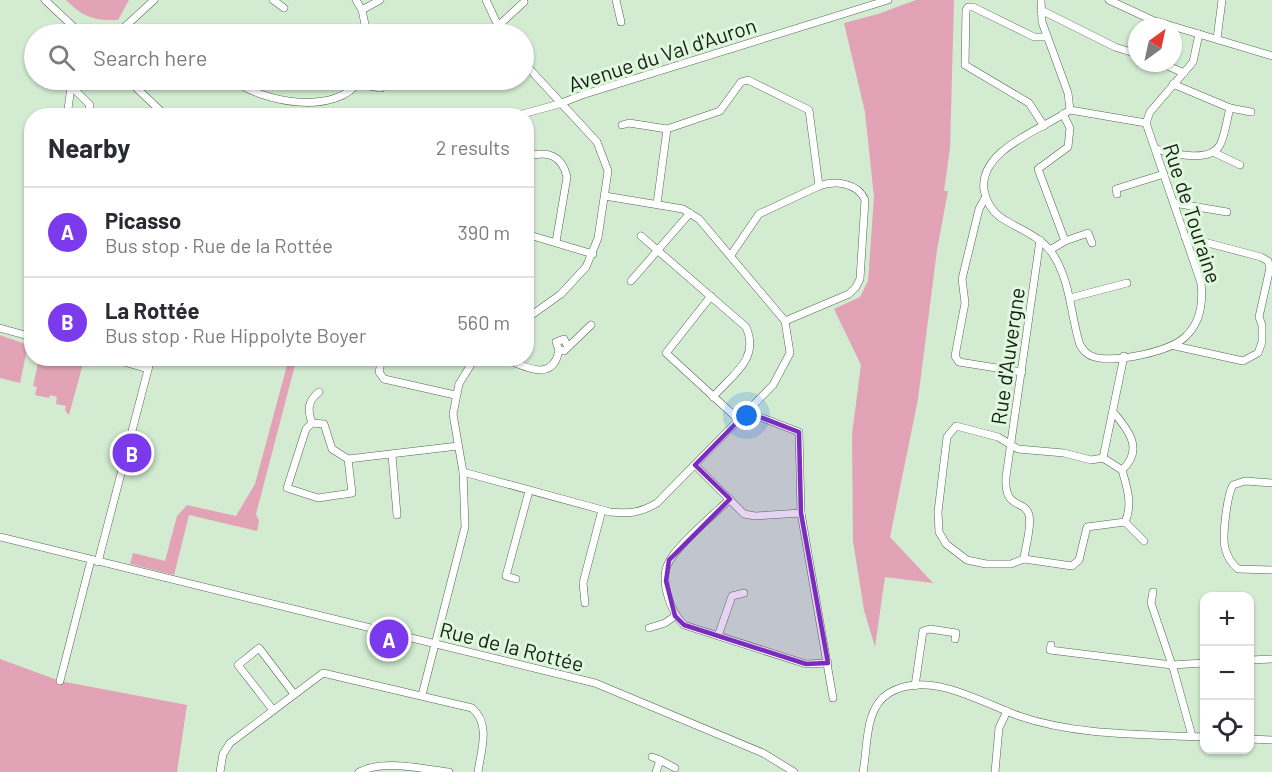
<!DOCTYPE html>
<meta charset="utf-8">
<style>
body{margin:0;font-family:Barlow,sans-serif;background:#f2f2f3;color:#2b2b33}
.controls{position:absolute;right:18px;bottom:18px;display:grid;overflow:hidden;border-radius:12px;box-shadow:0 2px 4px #0004}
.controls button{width:54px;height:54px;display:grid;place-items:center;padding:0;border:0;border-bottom:2px solid #e1e1e2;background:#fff;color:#2b2b33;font:30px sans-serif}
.compass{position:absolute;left:1128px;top:18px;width:54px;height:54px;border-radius:50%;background:#fff;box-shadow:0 2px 4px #0004;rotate:33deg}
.you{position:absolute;left:747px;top:416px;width:21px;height:21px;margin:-15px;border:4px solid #fff;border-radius:50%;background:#1a73e8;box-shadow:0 0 0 9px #1a73e833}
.badge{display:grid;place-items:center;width:39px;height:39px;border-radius:50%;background:#7c3aed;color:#fff;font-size:20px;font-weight:700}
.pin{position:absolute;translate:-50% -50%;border:3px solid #fff;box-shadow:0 2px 6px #0006}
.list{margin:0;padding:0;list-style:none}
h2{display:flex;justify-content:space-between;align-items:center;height:78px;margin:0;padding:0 24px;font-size:26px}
h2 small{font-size:20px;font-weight:400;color:#7c7c81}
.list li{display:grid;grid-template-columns:39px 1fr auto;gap:18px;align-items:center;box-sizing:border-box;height:90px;padding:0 24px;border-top:2px solid #e1e1e2}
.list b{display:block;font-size:22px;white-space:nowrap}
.list p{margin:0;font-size:20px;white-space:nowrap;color:#7c7c81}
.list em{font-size:20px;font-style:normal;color:#7c7c81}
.icon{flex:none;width:33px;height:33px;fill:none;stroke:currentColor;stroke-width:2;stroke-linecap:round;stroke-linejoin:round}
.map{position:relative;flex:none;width:1272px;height:772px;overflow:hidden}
.search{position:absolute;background:#fff;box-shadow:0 2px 4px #0004;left:24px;top:24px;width:510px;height:66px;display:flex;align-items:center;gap:15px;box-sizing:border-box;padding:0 21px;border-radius:33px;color:#7c7c81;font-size:22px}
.panel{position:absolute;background:#fff;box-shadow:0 2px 4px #0004;left:24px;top:108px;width:510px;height:258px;border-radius:24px}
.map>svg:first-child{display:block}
.green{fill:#e3a3b7}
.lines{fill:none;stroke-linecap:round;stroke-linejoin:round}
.street-casing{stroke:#526852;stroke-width:8}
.street{stroke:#fff;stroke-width:7}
.marked{fill:#7b2cbf;fill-opacity:0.2;stroke:#7b2cbf;stroke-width:4.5;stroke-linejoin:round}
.labels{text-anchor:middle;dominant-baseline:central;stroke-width:6;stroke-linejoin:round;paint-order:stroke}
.street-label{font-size:21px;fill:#161f16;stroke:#dff8de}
</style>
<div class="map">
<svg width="1272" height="772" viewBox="0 0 1272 772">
<rect width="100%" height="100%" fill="#d2ebd1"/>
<g class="green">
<path d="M 66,0 L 129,0 L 118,20 C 94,21 83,17 66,0 Z"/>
<polygon points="916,0 954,0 950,148 944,191 948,191 937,250 918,399 890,537 933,583 885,577 875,647 864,610 853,541 852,434 861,365 834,309 860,297 868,281 874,197 865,112 844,23 878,14"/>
<polygon points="0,335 28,345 20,383 0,378"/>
<polygon points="289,358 307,359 295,365 256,514 259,521 257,531 189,515 174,575 130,564 133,553 165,561 177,516 187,505 236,516 255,484"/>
<polygon points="79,359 84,360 69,415 65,410 66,406 56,404 57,397 50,395 49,398 35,395 37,387 33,386 39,359"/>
<polygon points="0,659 60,681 187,705 177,772 0,772"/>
</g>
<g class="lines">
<defs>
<g id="street">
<polyline points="45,0 81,34"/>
<polyline points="273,0 284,8"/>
<polyline points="356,0 362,10"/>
<polyline points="486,0 502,34"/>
<polyline points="616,0 621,22"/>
<path d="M 1041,0 L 1042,22 L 1068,93 L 1070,110 C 1042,130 979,149 984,190 C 986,201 991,210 1000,217 C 1018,229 1039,235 1052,253 C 1071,281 1070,314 1080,345 C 1084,351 1087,355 1094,357 C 1115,363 1172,352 1187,335 C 1201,321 1203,301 1201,283 L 1146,123 L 1150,112 L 1193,62 L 1199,34"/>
<polyline points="1109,0 1152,20 1272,56"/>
<polyline points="1041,10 1115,47 1137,54"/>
<polyline points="497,27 524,2"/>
<polyline points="117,34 154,0"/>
<polyline points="367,34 362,10 380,0"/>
<polyline points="1217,39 1222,0"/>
<polyline points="524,63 597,142 608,171 598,238 586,267 561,294 526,319"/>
<polyline points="1161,63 1184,73"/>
<polyline points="128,80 166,116"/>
<path d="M 234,80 C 263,103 337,116 360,80"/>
<polyline points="357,84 381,88"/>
<polyline points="71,86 90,105 87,116"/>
<polyline points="1230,108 1251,112"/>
<polyline points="1070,110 1146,123"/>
<polyline points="67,116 72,80"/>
<polyline points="515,116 559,104 582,95 888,0"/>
<polyline points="622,125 629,123 667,129"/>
<polyline points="1044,126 1029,103 965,65 966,10 968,7 973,7 1034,37 1047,37"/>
<path d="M 1156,149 C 1172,153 1209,164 1220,145 C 1225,135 1227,119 1230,108 L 1173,84"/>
<polyline points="1213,152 1240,165"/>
<path d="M 526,157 C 547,150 562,155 567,177 L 556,242"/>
<polyline points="1117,194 1116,189 1164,174"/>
<polyline points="985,198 979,209 962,279 965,303 955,356 959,362 1022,372"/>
<polyline points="1174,203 1227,212"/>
<path d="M 657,204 L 667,129 L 720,111 L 741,82 L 748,80 L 809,110 L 819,186 C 835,180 858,183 865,200 L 860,279 L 856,287 L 849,294 L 785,321"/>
<polyline points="526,234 593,254"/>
<path d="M 641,236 L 746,327 C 760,359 733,374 713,397"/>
<polyline points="1065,241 1088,233 1092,243"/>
<polyline points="1050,250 1065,241 1038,169 1068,147 1070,128 1063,114"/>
<polyline points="731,255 759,214 819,186"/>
<polyline points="631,281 690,213"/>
<polyline points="711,296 666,353 739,420"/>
<polyline points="1070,298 1127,283"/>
<polyline points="0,328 32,337"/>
<polyline points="1175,346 1243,361 1258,353 1262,342 1262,325 1259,317 1270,268 1268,261 1261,257 1185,237"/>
<polyline points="568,347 564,339 556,342 559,350 564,351 591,325"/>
<polyline points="110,358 148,369"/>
<polyline points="382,358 379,372 384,379 455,395"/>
<path d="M 504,358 C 525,367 553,383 559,350"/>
<polyline points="747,412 799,432 801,513 833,698"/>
<path d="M 1113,412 C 1129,430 1144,450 1122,470 C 1127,487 1133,505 1125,522 L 1087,527 L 1079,560 L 1072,566 L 1024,559 L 1011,564 L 986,564 L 967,560 L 946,544 L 939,532 L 938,512 L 947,437 L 956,426 L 998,437 L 1018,449 L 1064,453 L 1091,460 L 1103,458 L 1122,470"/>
<path d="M 312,423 C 307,409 308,401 319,392"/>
<polyline points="392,455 397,515"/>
<polyline points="1103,458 1124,356"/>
<polyline points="348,459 352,493 318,498 287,488 306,429 312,423 324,424 332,449 348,459 458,446"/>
<polyline points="695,465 744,514 755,516 801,513"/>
<path d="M 463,472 L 610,512 C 629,514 640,513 657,503 L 773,385 L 790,353 L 785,321 L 699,219 L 683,209 L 605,196"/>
<path d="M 1272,483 L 1245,481 L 1233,485 C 1227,495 1222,537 1225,548 C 1227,556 1232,564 1238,569 L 1272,570"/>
<path d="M 730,499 C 713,515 681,542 670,560 C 658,578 670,611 684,625 L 806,664 L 828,663"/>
<polyline points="1125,522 1144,541"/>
<polyline points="0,537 595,683 763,753 794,772"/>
<path d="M 1024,559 C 1025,547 1032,527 1029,515 C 1025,499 1004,511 1006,477 L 1040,240"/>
<polyline points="98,562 151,358"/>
<polyline points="516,579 506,576 529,491"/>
<polyline points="1153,592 1151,603 1174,671 1192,736"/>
<polyline points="585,603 583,583 602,510"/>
<polyline points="649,628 665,623 675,616"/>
<polyline points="718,636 732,596 744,593"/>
<polyline points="1051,645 1050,650 1172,665 1204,663"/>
<polyline points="1250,660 1272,659"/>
<polyline points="60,681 91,560"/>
<polyline points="915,686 923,631 930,629 956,633 955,639"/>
<polyline points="422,695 465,527 463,472 453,414 459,384 475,358"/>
<polyline points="273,710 238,665 259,648 294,694"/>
<polyline points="1250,739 1272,740"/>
<polyline points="652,757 660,760 656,772"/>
<polyline points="660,760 675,768"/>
<path d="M 220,772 L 223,754 L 230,743 L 323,673 L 472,708 C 491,724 481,750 478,772"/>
<path d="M 359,772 C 384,759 421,769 449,772"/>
<path d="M 863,772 C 868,747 864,708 889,693 C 929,669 982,703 1019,716 C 1077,736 1144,734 1204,737"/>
<polyline points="995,772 999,728 1007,711"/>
</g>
</defs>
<use href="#street" class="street-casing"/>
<use href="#street" class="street"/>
</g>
<path class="marked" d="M 747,412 L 799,432 L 801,513 L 828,663 L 806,664 L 684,625 L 675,616 L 666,581 L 669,560 L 730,499 L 695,465 Z"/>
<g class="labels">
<g class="street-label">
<text transform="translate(662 54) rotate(-18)">Avenue du Val d'Auron</text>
<text transform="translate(1193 213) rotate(72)">Rue de Touraine</text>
<text transform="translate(1007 356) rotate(-82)">Rue d'Auvergne</text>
<text transform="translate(512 646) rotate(14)">Rue de la Rottée</text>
</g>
</g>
</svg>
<div class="controls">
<button>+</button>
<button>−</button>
<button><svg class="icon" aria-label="locate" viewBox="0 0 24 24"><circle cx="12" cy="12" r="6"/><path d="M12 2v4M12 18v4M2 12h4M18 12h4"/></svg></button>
</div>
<svg class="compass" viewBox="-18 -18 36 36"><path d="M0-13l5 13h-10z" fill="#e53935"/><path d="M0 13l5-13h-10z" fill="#7c7c81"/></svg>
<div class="you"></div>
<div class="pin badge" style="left:389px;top:639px">A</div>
<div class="pin badge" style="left:132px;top:453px">B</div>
<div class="search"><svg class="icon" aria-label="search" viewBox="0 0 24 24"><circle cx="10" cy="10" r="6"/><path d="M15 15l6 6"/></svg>Search here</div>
<section class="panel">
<h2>Nearby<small>2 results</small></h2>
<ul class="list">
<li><span class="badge">A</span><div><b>Picasso</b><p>Bus stop · Rue de la Rottée</p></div><em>390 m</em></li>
<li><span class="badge">B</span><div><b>La Rottée</b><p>Bus stop · Rue Hippolyte Boyer</p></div><em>560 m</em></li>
</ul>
</section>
</div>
